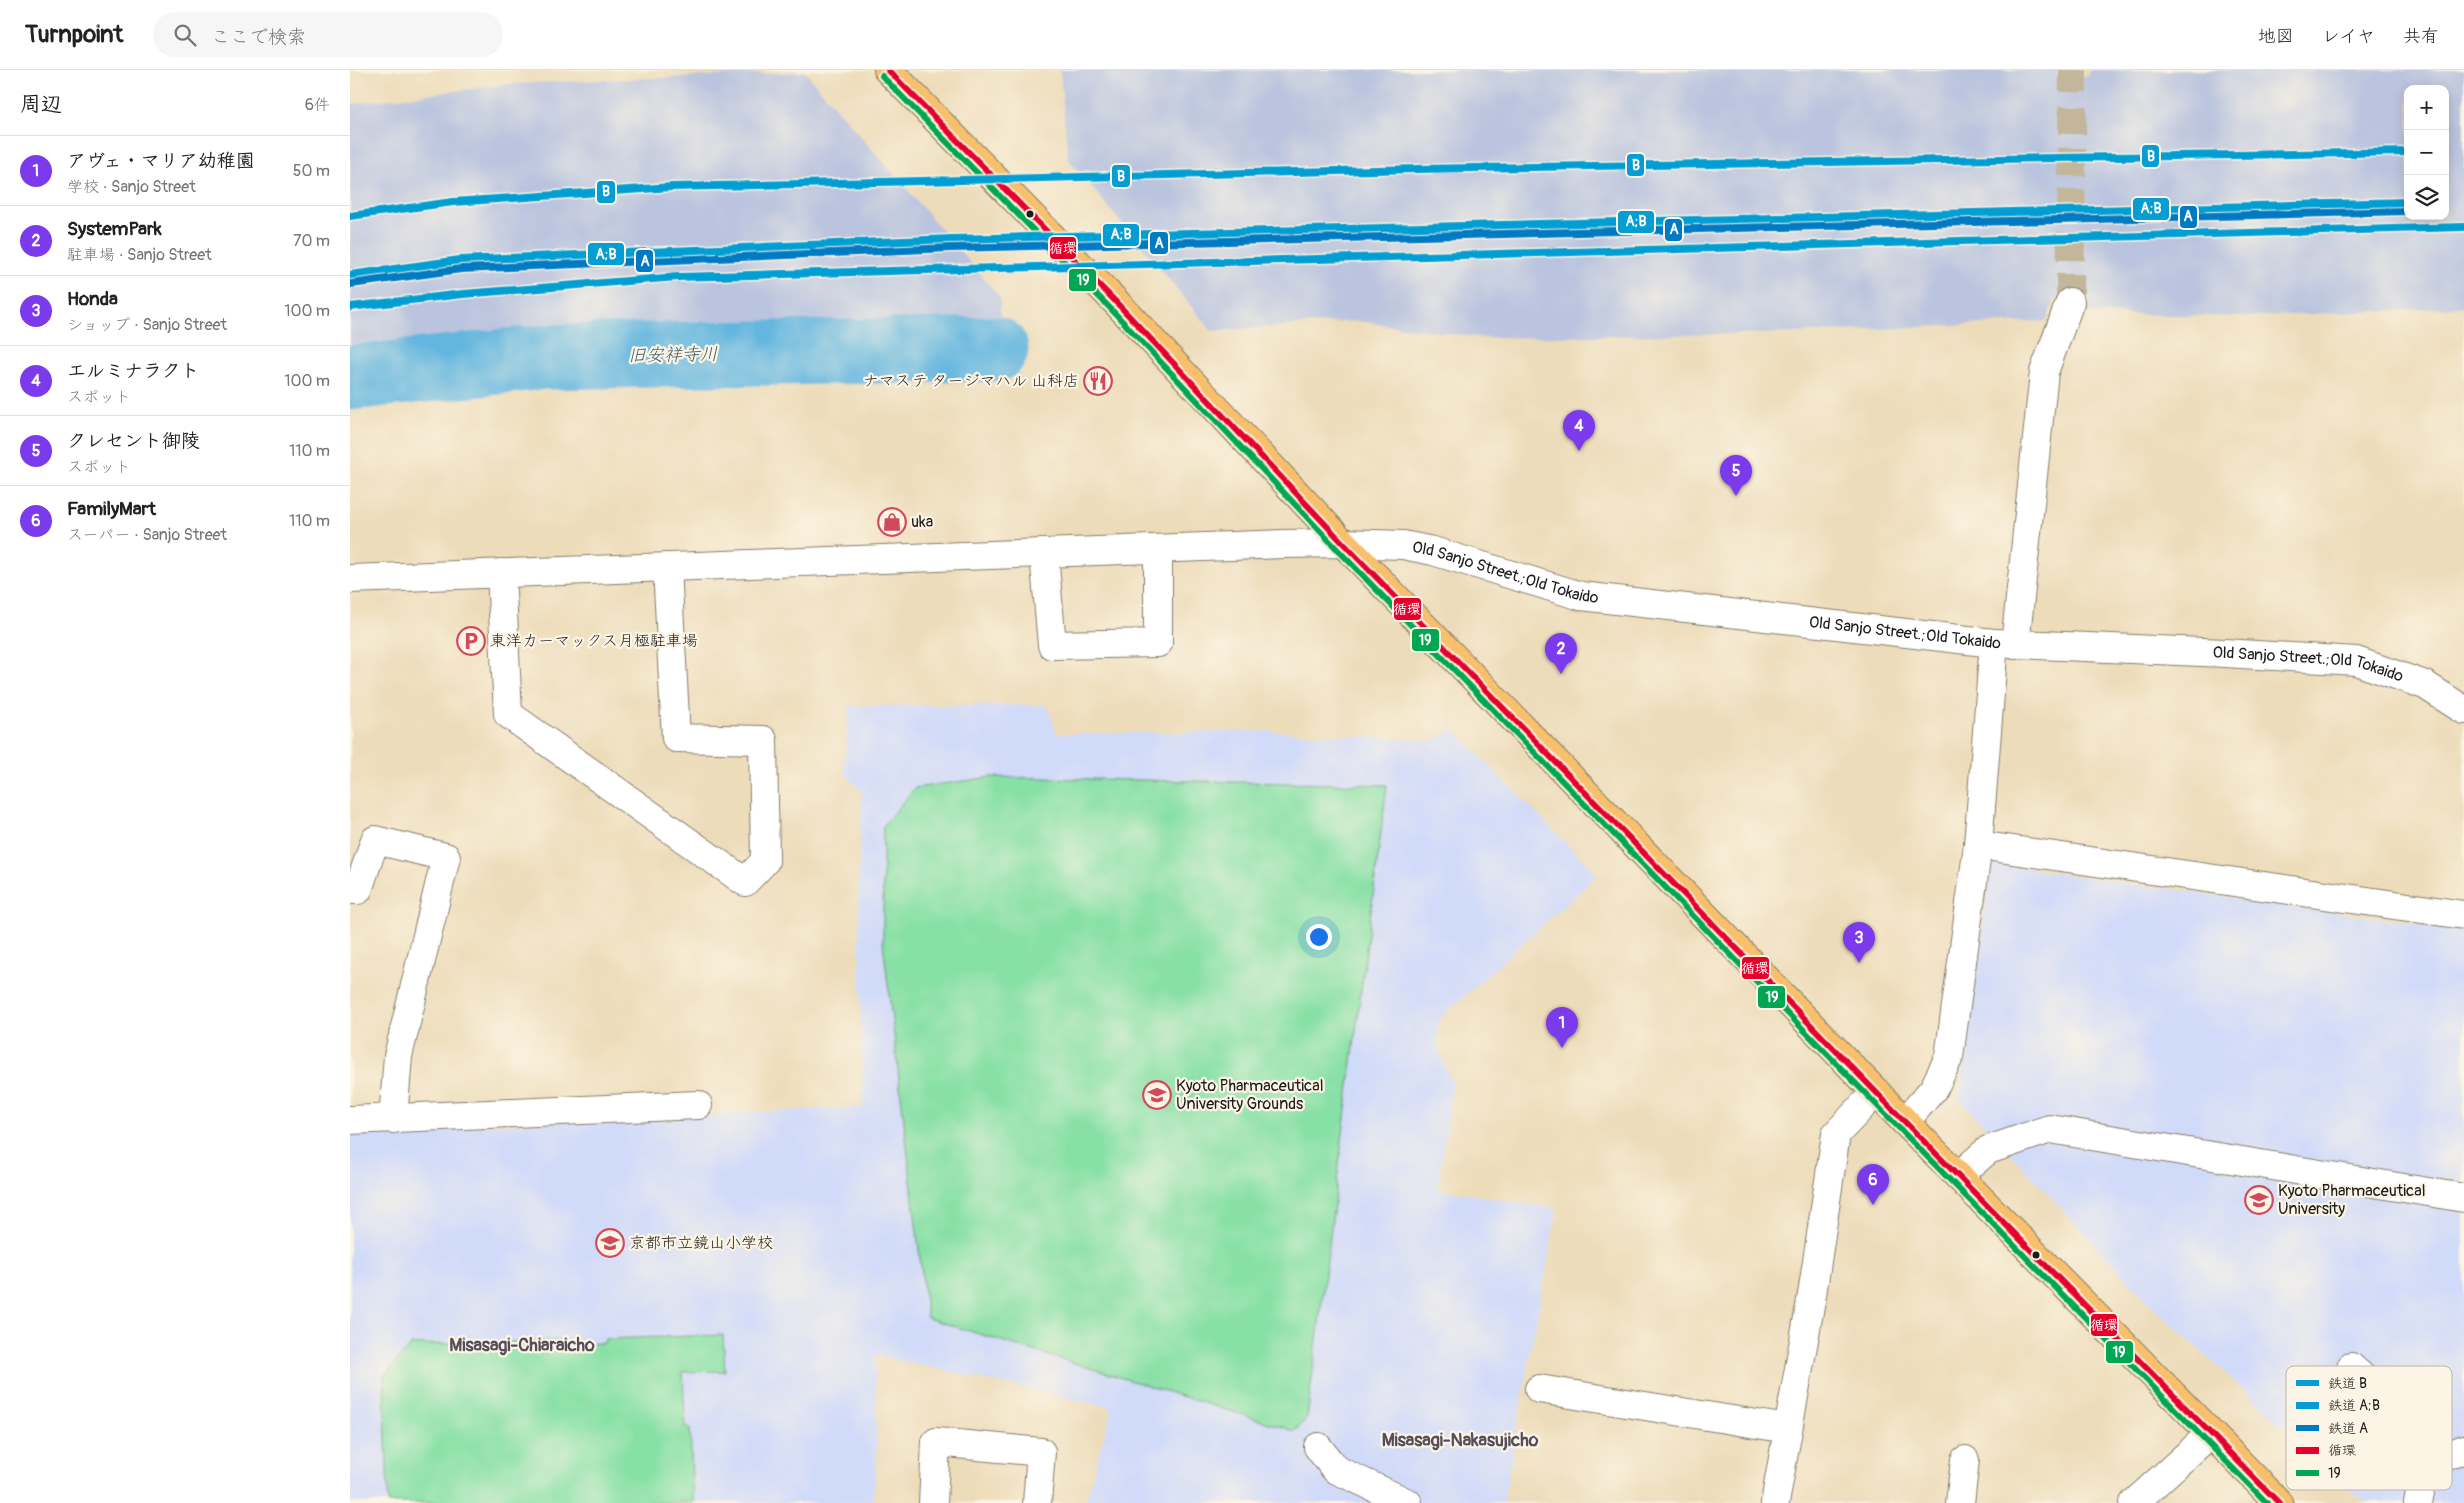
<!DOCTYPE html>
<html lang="ja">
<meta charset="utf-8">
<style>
body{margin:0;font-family:Pangolin,"Klee One",sans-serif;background:#f6f6f6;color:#222}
.controls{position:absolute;right:15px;top:15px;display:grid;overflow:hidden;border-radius:10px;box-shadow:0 2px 12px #0003}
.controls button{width:45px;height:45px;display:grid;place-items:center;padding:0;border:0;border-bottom:1px solid #e0e0e0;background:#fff;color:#222;font:25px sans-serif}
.you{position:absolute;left:968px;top:866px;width:18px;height:18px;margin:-12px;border:4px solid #fff;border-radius:50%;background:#1a73e8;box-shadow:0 0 0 8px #1a73e833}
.badge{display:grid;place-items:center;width:32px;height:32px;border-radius:50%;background:#7c3aed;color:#fff;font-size:16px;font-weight:700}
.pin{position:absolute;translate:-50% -41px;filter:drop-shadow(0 1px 2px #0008)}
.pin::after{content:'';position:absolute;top:26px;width:18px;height:15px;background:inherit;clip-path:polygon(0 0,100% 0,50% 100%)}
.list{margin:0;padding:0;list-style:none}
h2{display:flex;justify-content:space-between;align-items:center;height:65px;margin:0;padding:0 20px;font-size:21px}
h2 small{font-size:16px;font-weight:400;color:#767676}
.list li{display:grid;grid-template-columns:32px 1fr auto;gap:15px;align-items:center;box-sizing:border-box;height:70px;padding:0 20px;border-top:1px solid #e0e0e0}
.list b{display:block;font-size:19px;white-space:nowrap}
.list p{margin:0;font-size:16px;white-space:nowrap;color:#767676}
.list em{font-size:16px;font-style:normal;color:#767676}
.icon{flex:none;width:28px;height:28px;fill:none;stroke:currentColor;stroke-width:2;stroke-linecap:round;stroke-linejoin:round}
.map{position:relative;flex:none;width:2114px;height:1433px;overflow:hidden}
header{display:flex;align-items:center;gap:30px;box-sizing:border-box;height:70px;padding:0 25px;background:#fff;border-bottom:1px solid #e0e0e0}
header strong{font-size:24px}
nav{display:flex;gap:28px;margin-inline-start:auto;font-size:18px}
.search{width:350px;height:45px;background:#f6f6f6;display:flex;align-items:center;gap:12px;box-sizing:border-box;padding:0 18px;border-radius:28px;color:#767676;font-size:19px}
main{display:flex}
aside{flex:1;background:#fff}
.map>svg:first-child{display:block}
.built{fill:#d0daf9}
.industrial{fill:#bac4de;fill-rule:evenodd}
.green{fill:#87e0a6;stroke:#527e61}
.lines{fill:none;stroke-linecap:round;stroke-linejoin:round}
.river{stroke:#64b6df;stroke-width:65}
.minor-tunnel{stroke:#c3b69a;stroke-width:28;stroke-dasharray:28 14;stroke-linecap:butt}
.minor-casing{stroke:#847c6a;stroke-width:30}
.major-casing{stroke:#847c6a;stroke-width:30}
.minor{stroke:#fff;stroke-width:28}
.major{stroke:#f8bf6c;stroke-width:28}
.bus-1-casing{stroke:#fcf5e5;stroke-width:10}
.bus-2-casing{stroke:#fcf5e5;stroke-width:10}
.bus-1{stroke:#e4002b;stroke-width:6}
.bus-2{stroke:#00a651;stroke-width:6}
.rail-1-casing{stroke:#fcf5e5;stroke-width:11}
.rail-2-casing{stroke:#fcf5e5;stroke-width:11}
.rail-3-casing{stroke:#fcf5e5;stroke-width:11}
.rail-1{stroke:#069ed2;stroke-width:8}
.rail-2{stroke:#069ed2;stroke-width:8}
.rail-3{stroke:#007ac2;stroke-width:8}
.bus-dot{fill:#1c1c1c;stroke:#fcf5e5;stroke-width:2}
.labels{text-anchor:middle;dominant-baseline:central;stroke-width:4.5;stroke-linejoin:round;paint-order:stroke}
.poi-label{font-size:16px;fill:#1c1c1c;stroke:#fcf5e5;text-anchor:start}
.street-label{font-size:16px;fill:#1c1c1c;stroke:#fcf5e5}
.water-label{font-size:18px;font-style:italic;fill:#395a6a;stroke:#fcf5e5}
.neighbourhood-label{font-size:18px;font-weight:bold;fill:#554e5d;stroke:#fcf5e5}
.key{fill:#fcf5e5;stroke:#b9b4a9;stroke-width:1}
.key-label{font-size:14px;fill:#1c1c1c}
.line-badge{stroke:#fcf5e5;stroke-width:2}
.badge-label{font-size:14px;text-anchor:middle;font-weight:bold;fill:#fff}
</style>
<header>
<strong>Turnpoint</strong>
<div class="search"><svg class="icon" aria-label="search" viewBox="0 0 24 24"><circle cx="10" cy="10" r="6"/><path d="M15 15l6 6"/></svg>ここで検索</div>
<nav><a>地図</a><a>レイヤ</a><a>共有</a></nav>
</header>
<main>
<aside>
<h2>周辺<small>6件</small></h2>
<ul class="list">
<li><span class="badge">1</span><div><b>アヴェ・マリア幼稚園</b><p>学校 · Sanjo Street</p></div><em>50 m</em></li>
<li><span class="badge">2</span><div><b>SystemPark</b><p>駐車場 · Sanjo Street</p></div><em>70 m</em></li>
<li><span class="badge">3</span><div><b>Honda</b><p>ショップ · Sanjo Street</p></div><em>100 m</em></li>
<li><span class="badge">4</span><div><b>エルミナラクト</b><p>スポット</p></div><em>100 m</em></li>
<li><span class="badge">5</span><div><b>クレセント御陵</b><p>スポット</p></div><em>110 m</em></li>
<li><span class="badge">6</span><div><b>FamilyMart</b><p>スーパー · Sanjo Street</p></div><em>110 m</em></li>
</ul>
</aside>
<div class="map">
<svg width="2114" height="1433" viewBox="0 0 2114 1433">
<rect width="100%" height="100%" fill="#fcf5e5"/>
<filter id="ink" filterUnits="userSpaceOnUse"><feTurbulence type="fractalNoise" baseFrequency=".02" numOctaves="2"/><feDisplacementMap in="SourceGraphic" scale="10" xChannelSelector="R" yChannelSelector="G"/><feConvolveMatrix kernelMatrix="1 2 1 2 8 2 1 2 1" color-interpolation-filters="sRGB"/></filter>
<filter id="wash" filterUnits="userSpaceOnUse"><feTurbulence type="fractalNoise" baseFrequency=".0096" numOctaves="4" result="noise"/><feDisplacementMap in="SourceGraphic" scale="20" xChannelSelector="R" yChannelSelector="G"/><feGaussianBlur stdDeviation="1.12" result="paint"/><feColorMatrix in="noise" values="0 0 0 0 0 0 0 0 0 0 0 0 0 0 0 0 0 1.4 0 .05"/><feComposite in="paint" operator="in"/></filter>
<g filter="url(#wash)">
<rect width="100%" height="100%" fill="#eddcb9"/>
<g class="built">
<polygon points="697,635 707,664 918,661 1084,671 1103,659 1248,805 1088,950 1088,979 1103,1013 1087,1119 1207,1139 1153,1433 735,1433 762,1338 525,1285 527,1376 523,1433 0,1433 0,1062 513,1037 508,812 512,723 494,702 499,636"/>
<polygon points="1641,794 2114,860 2114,1433 2017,1433 2008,1426 1799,1233 1609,1028"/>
</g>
<g class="industrial">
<path d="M 710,0 L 1707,0 L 1708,8 L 1737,6 L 1740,0 L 2114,0 L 2114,237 L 1899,247 L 1733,243 L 1742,228 L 1705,230 L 1696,251 L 1444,263 L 1133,268 L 1007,251 L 862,261 L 718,89 ZM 2058,19 L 2095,19 L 2095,146 L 2058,146 Z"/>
<polygon points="455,2 650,227 651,276 470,277 119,286 0,296 0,34 160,14"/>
</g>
<g class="green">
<polygon points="641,707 1037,715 957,1348 945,1361 577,1248 533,872 533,756 565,718"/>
<polygon points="373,1265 375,1301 333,1302 335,1358 340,1358 343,1433 38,1433 34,1306 61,1275 226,1270 226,1274 254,1273 255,1269"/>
</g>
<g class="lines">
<polyline class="river" points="0,308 195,287 646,279"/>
</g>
</g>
<g filter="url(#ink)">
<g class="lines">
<polyline class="minor-tunnel" points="1720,232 1723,0"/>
<defs>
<g id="minor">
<polyline points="694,484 702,575 808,573 808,479"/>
<polyline points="151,503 158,644 395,812 415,791 413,670 326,668 317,497"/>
<path id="s1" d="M 0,509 L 934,474 L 993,473 L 1053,475 L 1083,481 L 1231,526 L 1644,573 L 1875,583 L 2006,591 L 2075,615 L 2114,640"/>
<polyline points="1665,575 1694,302 1720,232"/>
<polyline points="1628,775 2114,845"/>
<polyline points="0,820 8,820 25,770 96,787 48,986 43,1049"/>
<polyline points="0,1050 348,1035"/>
<polyline points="1555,1052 1584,1018 1599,987 1628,775 1644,573"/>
<polyline points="1608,1106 1638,1080 1700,1059 2114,1128"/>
<polyline points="2001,1297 2032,1325 2062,1371 2075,1395"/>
<polyline points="1189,1319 1438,1359"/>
<polyline points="968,1377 985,1399 1058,1433"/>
<polyline points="583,1433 586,1372 691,1382 687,1433"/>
<polyline points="1425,1433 1462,1225 1486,1064 1526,1022"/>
<polyline points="1610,1433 1615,1390"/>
<polyline points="1784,1433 1860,1364"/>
<polyline points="2068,1433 2075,1395 2114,1379"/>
</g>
<polyline id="major" points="538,0 765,231 993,473 1555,1052 1929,1433"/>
</defs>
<use href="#minor" class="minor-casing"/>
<use href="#major" class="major-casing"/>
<use href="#minor" class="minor"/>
<use href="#major" class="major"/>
<defs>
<polyline id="bus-1" points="538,0 765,231 993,473 1555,1052 1929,1433"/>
<polyline id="bus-2" points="532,6 759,237 987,479 1549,1058 1917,1433"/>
</defs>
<use href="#bus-1" class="bus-1-casing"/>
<use href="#bus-2" class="bus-2-casing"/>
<use href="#bus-1" class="bus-1"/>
<use href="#bus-2" class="bus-2"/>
<defs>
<g id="rail-1">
<polyline points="0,146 103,132 322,117 1067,99 2058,82"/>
<polyline points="0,237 113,224 328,207 2114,157"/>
</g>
<polyline id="rail-2" points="0,205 110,190 601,169 2058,132"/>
<polyline id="rail-3" points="1,214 111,199 601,178 2058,141"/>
</defs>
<use href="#rail-1" class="rail-1-casing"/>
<use href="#rail-2" class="rail-2-casing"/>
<use href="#rail-3" class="rail-3-casing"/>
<use href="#rail-1" class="rail-1"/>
<use href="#rail-2" class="rail-2"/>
<use href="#rail-3" class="rail-3"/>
</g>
</g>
<defs>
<symbol id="restaurant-ring" viewBox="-11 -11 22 22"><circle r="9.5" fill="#fcf5e5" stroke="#d1495b" stroke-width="1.5"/><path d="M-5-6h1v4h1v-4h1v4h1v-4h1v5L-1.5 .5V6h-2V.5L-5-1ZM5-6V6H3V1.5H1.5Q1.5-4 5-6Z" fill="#d1495b"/></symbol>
<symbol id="shop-ring" viewBox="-11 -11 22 22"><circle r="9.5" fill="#fcf5e5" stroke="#d1495b" stroke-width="1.5"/><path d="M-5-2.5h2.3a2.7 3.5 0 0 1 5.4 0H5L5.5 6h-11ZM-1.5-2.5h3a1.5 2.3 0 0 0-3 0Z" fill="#d1495b"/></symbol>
<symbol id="parking-ring" viewBox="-11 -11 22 22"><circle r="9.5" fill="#fcf5e5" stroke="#d1495b" stroke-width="1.5"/><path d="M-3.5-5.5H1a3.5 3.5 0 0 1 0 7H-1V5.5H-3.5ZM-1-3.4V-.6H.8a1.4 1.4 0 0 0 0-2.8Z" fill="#d1495b"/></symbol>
<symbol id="university-ring" viewBox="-11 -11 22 22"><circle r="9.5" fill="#fcf5e5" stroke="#d1495b" stroke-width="1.5"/><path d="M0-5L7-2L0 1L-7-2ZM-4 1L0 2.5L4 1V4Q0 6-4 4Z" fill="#d1495b"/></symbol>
<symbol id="school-ring" viewBox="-11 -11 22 22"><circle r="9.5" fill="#fcf5e5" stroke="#d1495b" stroke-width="1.5"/><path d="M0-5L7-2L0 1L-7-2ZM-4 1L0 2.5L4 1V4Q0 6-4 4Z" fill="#d1495b"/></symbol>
</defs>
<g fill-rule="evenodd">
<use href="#restaurant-ring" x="732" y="295" width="32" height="32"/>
<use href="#shop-ring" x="526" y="436" width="32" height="32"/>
<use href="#parking-ring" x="105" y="555" width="32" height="32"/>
<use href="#university-ring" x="791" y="1009" width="32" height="32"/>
<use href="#university-ring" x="1893" y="1114" width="32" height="32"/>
<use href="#school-ring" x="244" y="1157" width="32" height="32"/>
</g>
<g class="bus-dot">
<circle cx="680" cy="144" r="4.5"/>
<circle cx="1686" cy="1185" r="4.5"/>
</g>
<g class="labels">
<g class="poi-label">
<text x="729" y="311" text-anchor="end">ナマステ タージマハル 山科店</text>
<text x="561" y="452">uka</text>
<text x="140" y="571">東洋カーマックス月極駐車場</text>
<text x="826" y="1016">Kyoto Pharmaceutical<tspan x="826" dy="18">University Grounds</tspan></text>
<text x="1928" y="1121">Kyoto Pharmaceutical<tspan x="1928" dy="18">University</tspan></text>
<text x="279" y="1173">京都市立鏡山小学校</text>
</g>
<g class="street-label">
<text stroke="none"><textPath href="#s1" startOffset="1160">Old Sanjo Street.;Old Tokaido</textPath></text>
<text stroke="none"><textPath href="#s1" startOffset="1565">Old Sanjo Street.;Old Tokaido</textPath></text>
<text stroke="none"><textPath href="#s1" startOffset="1970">Old Sanjo Street.;Old Tokaido</textPath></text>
</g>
<g class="water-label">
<text transform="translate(323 285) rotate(-1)">旧安祥寺川</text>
</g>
<g class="neighbourhood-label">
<text x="172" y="1275">Misasagi-Chiaraicho</text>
<text x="1110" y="1370">Misasagi-Nakasujicho</text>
</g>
</g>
<rect x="1936" y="1296" width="166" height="124" rx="8" class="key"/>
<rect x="1946" y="1310" width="23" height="6" fill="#069ed2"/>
<rect x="1946" y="1332" width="23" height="7" fill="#069ed2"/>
<rect x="1946" y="1355" width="23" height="6" fill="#007ac2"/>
<rect x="1946" y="1377" width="23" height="7" fill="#e4002b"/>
<rect x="1946" y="1400" width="23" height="6" fill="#00a651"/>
<g class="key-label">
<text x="1978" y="1318">鉄道 B</text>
<text x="1978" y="1340">鉄道 A;B</text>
<text x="1978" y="1363">鉄道 A</text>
<text x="1978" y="1385">循環</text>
<text x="1978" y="1408">19</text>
</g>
<g class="line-badge">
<rect x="1791" y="74" width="19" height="24" rx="5" fill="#069ed2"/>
<rect x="1276" y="83" width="19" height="24" rx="5" fill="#069ed2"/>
<rect x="761" y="94" width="20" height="24" rx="5" fill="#069ed2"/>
<rect x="246" y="110" width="20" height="24" rx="5" fill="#069ed2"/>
<rect x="1782" y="127" width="38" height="24" rx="5" fill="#069ed2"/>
<rect x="1829" y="135" width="19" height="24" rx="5" fill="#007ac2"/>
<rect x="1267" y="140" width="38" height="24" rx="5" fill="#069ed2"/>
<rect x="1314" y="148" width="19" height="24" rx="5" fill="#007ac2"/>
<rect x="752" y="153" width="38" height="24" rx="5" fill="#069ed2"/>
<rect x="799" y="161" width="20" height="24" rx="5" fill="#007ac2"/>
<rect x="699" y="166" width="28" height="24" rx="5" fill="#e4002b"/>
<rect x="237" y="172" width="38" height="24" rx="5" fill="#069ed2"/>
<rect x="285" y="179" width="19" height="24" rx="5" fill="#007ac2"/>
<rect x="718" y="198" width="29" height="24" rx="5" fill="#00a651"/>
<rect x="1043" y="527" width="29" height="24" rx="5" fill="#e4002b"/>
<rect x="1061" y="558" width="29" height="24" rx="5" fill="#00a651"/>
<rect x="1391" y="886" width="29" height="24" rx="5" fill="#e4002b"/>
<rect x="1407" y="915" width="29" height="24" rx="5" fill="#00a651"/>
<rect x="1740" y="1243" width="28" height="24" rx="5" fill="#e4002b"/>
<rect x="1755" y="1270" width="29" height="24" rx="5" fill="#00a651"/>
</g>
<g class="badge-label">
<text x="1801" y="91">B</text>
<text x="1286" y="100">B</text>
<text x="771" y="111">B</text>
<text x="256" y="126">B</text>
<text x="1801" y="143">A;B</text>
<text x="1838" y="151">A</text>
<text x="1286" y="156">A;B</text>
<text x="1324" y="164">A</text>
<text x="771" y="169">A;B</text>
<text x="809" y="178">A</text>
<text x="713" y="183">循環</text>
<text x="256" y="189">A;B</text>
<text x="295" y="196">A</text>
<text x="733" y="215">19</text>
<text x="1057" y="544">循環</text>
<text x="1075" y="575">19</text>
<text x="1405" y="903">循環</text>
<text x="1422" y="932">19</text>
<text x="1754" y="1260">循環</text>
<text x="1769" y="1287">19</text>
</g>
</svg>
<div class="controls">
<button>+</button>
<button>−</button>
<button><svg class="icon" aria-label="layers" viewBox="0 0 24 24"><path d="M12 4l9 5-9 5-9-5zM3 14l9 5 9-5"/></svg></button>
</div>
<div class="you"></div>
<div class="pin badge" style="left:1212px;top:978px">1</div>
<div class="pin badge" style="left:1211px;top:604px">2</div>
<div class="pin badge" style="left:1509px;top:893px">3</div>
<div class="pin badge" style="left:1229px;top:381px">4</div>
<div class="pin badge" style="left:1386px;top:426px">5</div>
<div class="pin badge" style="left:1523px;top:1135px">6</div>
</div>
</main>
